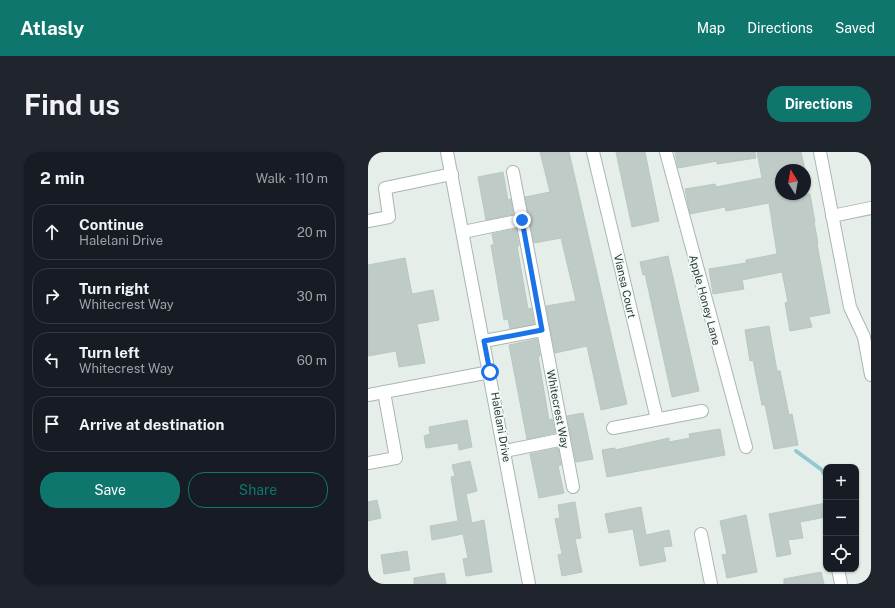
<!DOCTYPE html>
<meta charset="utf-8">
<style>
body{margin:0;font-family:"Public Sans",sans-serif;background:#20242c;color:#f1f3f6}
.controls{position:absolute;right:12px;bottom:12px;display:grid;overflow:hidden;border-radius:8px;box-shadow:0 1px 3px #0004}
.controls button{width:36px;height:36px;display:grid;place-items:center;padding:0;border:0;border-bottom:1px solid #363941;background:#171b24;color:#f1f3f6;font:20px sans-serif}
.compass{position:absolute;left:407px;top:12px;width:36px;height:36px;border-radius:50%;background:#171b24;box-shadow:0 1px 3px #0004;rotate:349deg}
.stop{position:absolute;width:12px;height:12px;margin:-9px;border:3px solid #1a73e8;border-radius:50%;background:#fff}
.stop.end{background:#1a73e8;border-color:#fff;box-shadow:0 1px 4px #0008}
.list{margin:0;padding:0;list-style:none}
h2{display:flex;justify-content:space-between;align-items:center;height:52px;margin:0;padding:0 16px;font-size:17px}
h2 small{font-size:13px;font-weight:400;color:#9ea1a6}
.list li{display:grid;grid-template-columns:26px 1fr auto;gap:12px;align-items:center;box-sizing:border-box;height:56px;margin:0 8px 8px;padding:0 8px;border:1px solid #363941;border-radius:16px}
.list b{display:block;font-size:15px;white-space:nowrap}
.list p{margin:0;font-size:13px;white-space:nowrap;color:#9ea1a6}
.list em{font-size:13px;font-style:normal;color:#9ea1a6}
.actions{display:flex;gap:8px;padding:12px 16px}
.actions a{flex:1;padding:9px 0;border:1px solid #0f766e;border-radius:16px;text-align:center;font-size:14px;color:#0f766e}
.actions .main{background:#0f766e;color:#fff}
.icon{flex:none;width:22px;height:22px;fill:none;stroke:currentColor;stroke-width:2;stroke-linecap:round;stroke-linejoin:round}
.map{position:relative;flex:none;width:503px;height:432px;overflow:hidden;border-radius:16px}
header{display:flex;align-items:center;gap:24px;box-sizing:border-box;height:56px;padding:0 20px;background:#0f766e;color:#fff}
header strong{font-size:19px}
nav{display:flex;gap:22px;margin-inline-start:auto;font-size:14px}
.intro{display:flex;align-items:center;justify-content:space-between;box-sizing:border-box;height:96px;padding:0 24px}
h1{margin:0;font-size:28px}
.button{padding:10px 18px;border-radius:16px;background:#0f766e;color:#fff;font-size:14px;font-weight:700}
main{display:flex;gap:24px;padding:0 24px}
aside{flex:1;background:#171b24;border-radius:16px;box-shadow:0 1px 3px #0004}
.map>svg:first-child{display:block}
.lines{fill:none;stroke-linecap:round;stroke-linejoin:round}
.stream{stroke:#92c9ce;stroke-width:4}
.building{fill:#becbc6;stroke:#b9c7c0}
.minor-casing{stroke:#a9b6b1;stroke-width:14}
.minor{stroke:#fff;stroke-width:12}
.route{stroke:#1a73e8;stroke-width:5}
.labels{text-anchor:middle;dominant-baseline:central;stroke-width:3.5;stroke-linejoin:round;paint-order:stroke}
.street-label{font-size:11px;fill:#263f37;stroke:#f6faf8}
</style>
<header>
<strong>Atlasly</strong>
<nav><a>Map</a><a>Directions</a><a>Saved</a></nav>
</header>
<div class="intro"><h1>Find us</h1><a class="button">Directions</a></div>
<main>
<aside>
<h2>2 min<small>Walk · 110 m</small></h2>
<ul class="list">
<li><svg class="icon" aria-label="ahead" viewBox="0 0 24 24"><path d="M12 20V5M6 11l6-6 6 6"/></svg><div><b>Continue</b><p>Halelani Drive</p></div><em>20 m</em></li>
<li><svg class="icon" aria-label="right" viewBox="0 0 24 24"><path d="M7 20v-9h11M14 6l5 5-5 5"/></svg><div><b>Turn right</b><p>Whitecrest Way</p></div><em>30 m</em></li>
<li><svg class="icon" aria-label="left" viewBox="0 0 24 24"><path d="M17 20v-9H6M10 6l-5 5 5 5"/></svg><div><b>Turn left</b><p>Whitecrest Way</p></div><em>60 m</em></li>
<li><svg class="icon" aria-label="arrive" viewBox="0 0 24 24"><path d="M6 21V4h12l-3 4 3 4H6"/></svg><div><b>Arrive at destination</b></div></li>
</ul>
<div class="actions"><a class="main">Save</a><a>Share</a></div>
</aside>
<div class="map">
<svg width="503" height="432" viewBox="0 0 503 432">
<rect width="100%" height="100%" fill="#e6eeea"/>
<g class="lines">
<g class="stream">
<polyline points="428,299 454,318 458,325"/>
<polyline points="488,334 489,334"/>
</g>
</g>
<g class="building">
<polygon points="172,0 201,0 259,252 233,258 219,194 187,201 178,154 208,149 193,86 166,91 157,45 182,40"/>
<polygon points="248,0 277,0 291,69 264,75"/>
<polygon points="307,0 387,0 388,6 349,12 349,9 310,16"/>
<polygon points="389,0 433,0 437,18 413,18 413,42 442,42 447,70 446,70 450,91 449,92 462,161 441,165 444,175 422,179 417,151 420,150 414,120 374,128 376,137 345,142 341,117 378,111 378,108 409,102 401,51 358,59 357,55 322,62 317,37 347,32 348,35 394,26"/>
<polygon points="135,20 140,48 143,47 145,62 118,68 110,25"/>
<polygon points="148,77 151,94 149,94 160,157 163,156 166,172 142,177 140,167 136,168 123,93 126,93 124,82"/>
<polygon points="300,104 331,239 304,245 277,122 275,123 272,110"/>
<polygon points="37,106 44,142 65,138 71,168 49,172 57,211 31,215 28,199 0,204 0,113"/>
<polygon points="401,174 409,219 412,219 421,263 424,262 430,293 406,297 397,253 394,253 385,208 382,209 377,178"/>
<polygon points="169,187 172,204 170,204 176,239 181,268 184,267 187,281 159,287 141,193"/>
<polygon points="215,261 225,307 208,310 199,264"/>
<polygon points="99,268 104,295 91,298 90,291 58,296 56,284 62,282 61,275"/>
<polygon points="352,277 357,303 239,325 234,298 247,296 247,298 301,286 301,290 322,286 321,282"/>
<polygon points="190,296 193,313 190,314 196,341 171,346 162,302"/>
<polygon points="102,309 109,339 98,342 104,371 116,368 124,420 98,424 95,407 100,406 95,382 64,388 62,374 90,369 83,325 87,324 84,313"/>
<polygon points="9,348 13,366 0,369 0,350"/>
<polygon points="207,350 213,386 207,387 214,420 194,424 190,403 194,402 187,367 192,366 190,353"/>
<polygon points="458,351 458,365 432,370 435,386 420,388 423,402 409,405 401,362"/>
<polygon points="273,355 278,383 301,378 304,394 295,395 298,409 272,414 265,377 241,381 237,362"/>
<polygon points="378,363 389,420 359,426 354,403 359,402 352,369"/>
<polygon points="39,399 42,418 16,422 13,403"/>
<polygon points="453,420 456,432 416,432 416,427"/>
<polygon points="76,421 78,432 46,432 46,426"/>
</g>
<g class="lines">
<defs>
<g id="minor">
<polyline points="79,0 161,432"/>
<polyline points="225,0 289,267"/>
<polyline points="298,0 378,295"/>
<polyline points="452,0 482,155 496,185 503,223"/>
<polyline points="145,20 205,335"/>
<polyline points="464,64 503,56"/>
<polyline points="0,69 21,65 17,36 84,22"/>
<polyline points="95,80 154,68"/>
<polyline points="116,189 174,178"/>
<polyline points="0,243 122,220"/>
<polyline points="245,276 334,259"/>
<polyline points="137,299 196,287"/>
<polyline points="0,311 28,306 16,240"/>
<polyline points="333,382 343,432"/>
<polyline points="470,417 473,432"/>
</g>
</defs>
<use href="#minor" class="minor-casing"/>
<use href="#minor" class="minor"/>
</g>
<g class="lines">
<polyline class="route" points="122,220 116,189 174,178 154,68"/>
</g>
<g class="labels">
<g class="street-label">
<text transform="translate(257 134) rotate(77)">Viansa Court</text>
<text transform="translate(337 148) rotate(75)">Apple Honey Lane</text>
<text transform="translate(190 257) rotate(79)">Whitecrest Way</text>
<text transform="translate(133 275) rotate(80)">Halelani Drive</text>
</g>
</g>
</svg>
<div class="controls">
<button>+</button>
<button>−</button>
<button><svg class="icon" aria-label="locate" viewBox="0 0 24 24"><circle cx="12" cy="12" r="6"/><path d="M12 2v4M12 18v4M2 12h4M18 12h4"/></svg></button>
</div>
<svg class="compass" viewBox="-18 -18 36 36"><path d="M0-13l5 13h-10z" fill="#e53935"/><path d="M0 13l5-13h-10z" fill="#9ea1a6"/></svg>
<div class="stop" style="left:122px;top:220px"></div>
<div class="stop end" style="left:154px;top:68px"></div>
</div>
</main>
